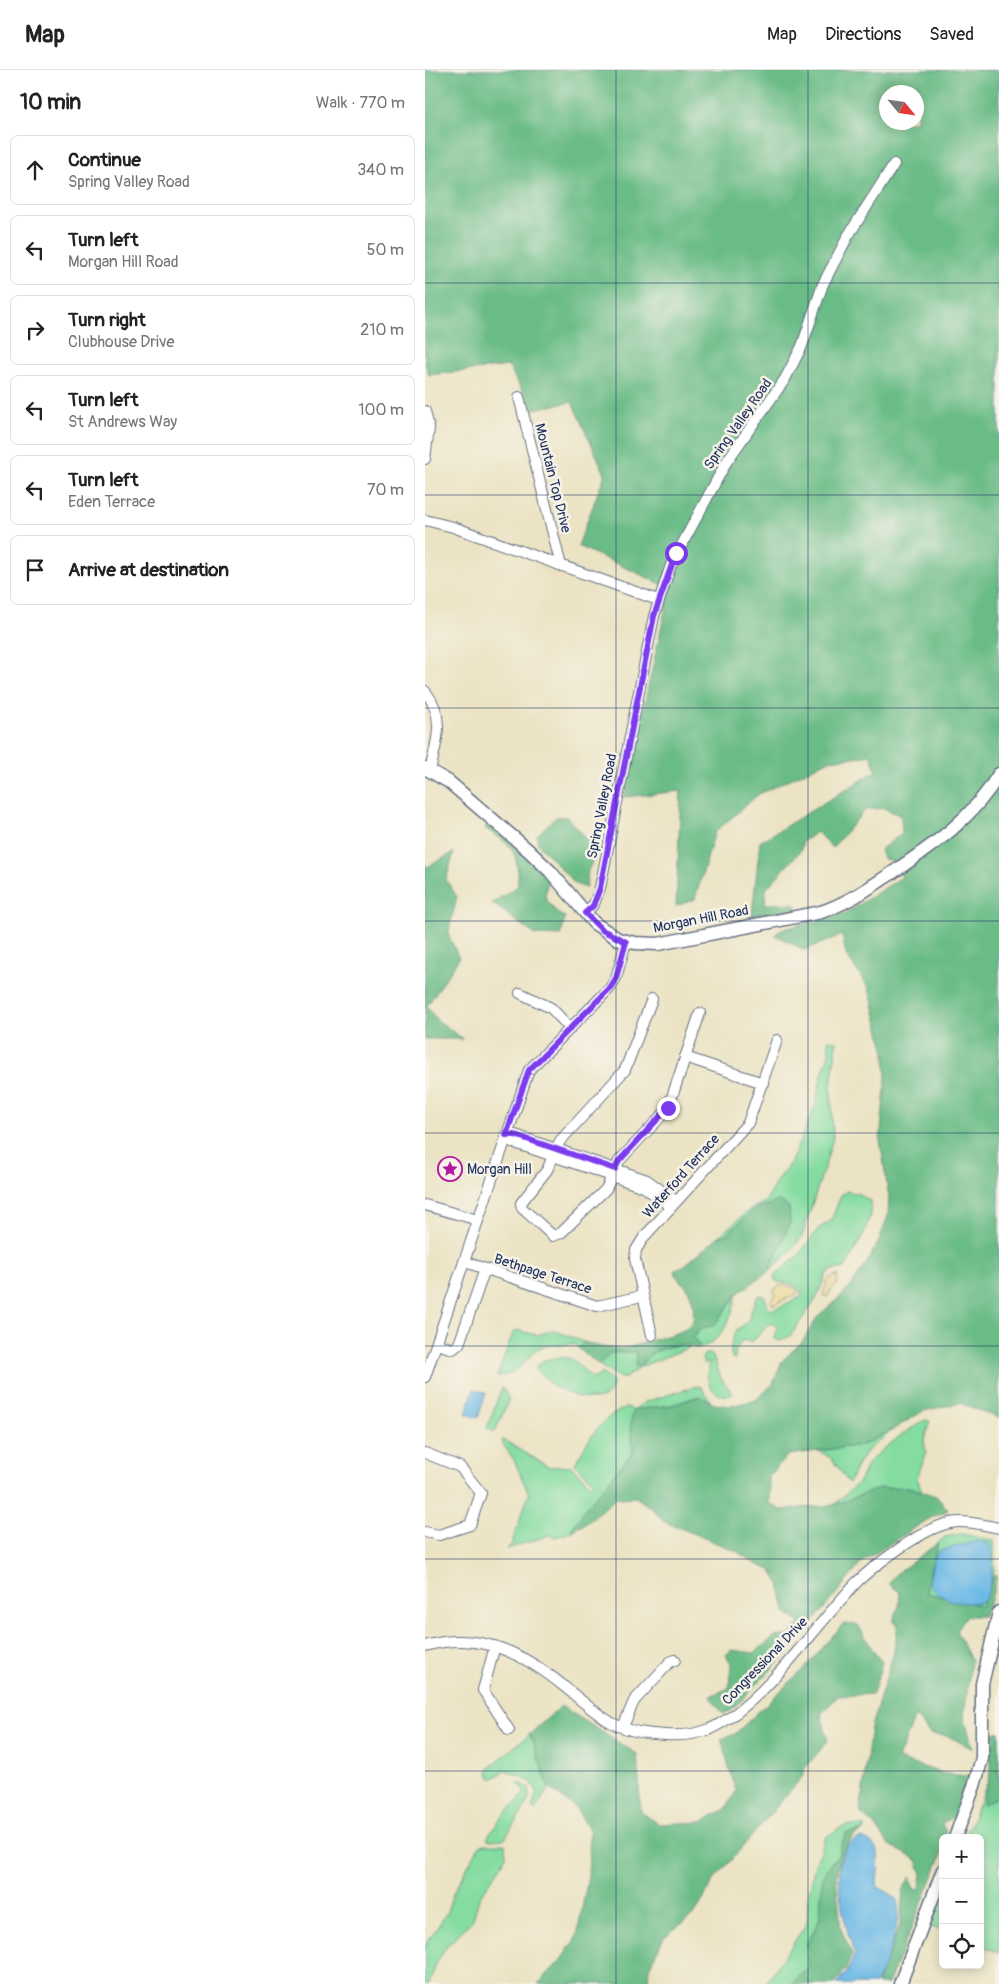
<!DOCTYPE html>
<meta charset="utf-8">
<style>
body{margin:0;font-family:Pangolin,sans-serif;background:#f2f2f2;color:#222}
.controls{position:absolute;right:15px;bottom:15px;display:grid;overflow:hidden;border-radius:8px;box-shadow:0 2px 12px #0003}
.controls button{width:45px;height:45px;display:grid;place-items:center;padding:0;border:0;border-bottom:1px solid #e0e0e0;background:#fff;color:#222;font:25px sans-serif}
.compass{position:absolute;left:454px;top:15px;width:45px;height:45px;border-radius:50%;background:#fff;box-shadow:0 2px 12px #0003;rotate:119deg}
.stop{position:absolute;width:15px;height:15px;margin:-11px;border:4px solid #7c3aed;border-radius:50%;background:#fff}
.stop.end{background:#7c3aed;border-color:#fff;box-shadow:0 1px 5px #0008}
.list{margin:0;padding:0;list-style:none}
h2{display:flex;justify-content:space-between;align-items:center;height:65px;margin:0;padding:0 20px;font-size:21px}
h2 small{font-size:16px;font-weight:400;color:#767676}
.list li{display:grid;grid-template-columns:32px 1fr auto;gap:15px;align-items:center;box-sizing:border-box;height:70px;margin:0 10px 10px;padding:0 10px;border:1px solid #e0e0e0;border-radius:8px}
.list b{display:block;font-size:19px;white-space:nowrap}
.list p{margin:0;font-size:16px;white-space:nowrap;color:#767676}
.list em{font-size:16px;font-style:normal;color:#767676}
.icon{flex:none;width:28px;height:28px;fill:none;stroke:currentColor;stroke-width:2;stroke-linecap:round;stroke-linejoin:round}
.map{position:relative;flex:none;width:574px;height:1914px;overflow:hidden}
header{display:flex;align-items:center;gap:30px;box-sizing:border-box;height:70px;padding:0 25px;background:#fff;border-bottom:1px solid #e0e0e0}
header strong{font-size:24px}
nav{display:flex;gap:28px;margin-inline-start:auto;font-size:18px}
main{display:flex}
aside{flex:1;background:#fff}
.map>svg:first-child{display:block}
.green{fill:#84dca1;stroke:#508680}
.forest{fill:#6bbc87;stroke:#437672;fill-rule:evenodd}
.sand{fill:#eeda9e;stroke:#84847e}
.water{fill:#6cb9e6;stroke:#4474a2}
.lines{fill:none;stroke-linecap:round;stroke-linejoin:round}
.minor-casing{stroke:#646e81;stroke-width:12}
.major-casing{stroke:#646e81;stroke-width:15}
.minor{stroke:#fff;stroke-width:10}
.major{stroke:#fff;stroke-width:12}
.route{stroke:#7c3aed;stroke-width:6}
.grid{fill:none;stroke:#1b2f5e;stroke-width:1;stroke-opacity:0.55}
.labels{text-anchor:middle;dominant-baseline:central;stroke-width:5;stroke-linejoin:round;paint-order:stroke}
.street-label{font-size:14px;fill:#1b2f5e;stroke:#f7f3e8}
.poi-label{font-size:14px;fill:#1b2f5e;stroke:#f7f3e8;text-anchor:start}
</style>
<header>
<strong>Map</strong>
<nav><a>Map</a><a>Directions</a><a>Saved</a></nav>
</header>
<main>
<aside>
<h2>10 min<small>Walk · 770 m</small></h2>
<ul class="list">
<li><svg class="icon" aria-label="ahead" viewBox="0 0 24 24"><path d="M12 20V5M6 11l6-6 6 6"/></svg><div><b>Continue</b><p>Spring Valley Road</p></div><em>340 m</em></li>
<li><svg class="icon" aria-label="left" viewBox="0 0 24 24"><path d="M17 20v-9H6M10 6l-5 5 5 5"/></svg><div><b>Turn left</b><p>Morgan Hill Road</p></div><em>50 m</em></li>
<li><svg class="icon" aria-label="right" viewBox="0 0 24 24"><path d="M7 20v-9h11M14 6l5 5-5 5"/></svg><div><b>Turn right</b><p>Clubhouse Drive</p></div><em>210 m</em></li>
<li><svg class="icon" aria-label="left" viewBox="0 0 24 24"><path d="M17 20v-9H6M10 6l-5 5 5 5"/></svg><div><b>Turn left</b><p>St Andrews Way</p></div><em>100 m</em></li>
<li><svg class="icon" aria-label="left" viewBox="0 0 24 24"><path d="M17 20v-9H6M10 6l-5 5 5 5"/></svg><div><b>Turn left</b><p>Eden Terrace</p></div><em>70 m</em></li>
<li><svg class="icon" aria-label="arrive" viewBox="0 0 24 24"><path d="M6 21V4h12l-3 4 3 4H6"/></svg><div><b>Arrive at destination</b></div></li>
</ul>
</aside>
<div class="map">
<svg width="574" height="1914" viewBox="0 0 574 1914">
<rect width="100%" height="100%" fill="#f7f3e8"/>
<filter id="ink" filterUnits="userSpaceOnUse"><feTurbulence type="fractalNoise" baseFrequency=".02" numOctaves="2"/><feDisplacementMap in="SourceGraphic" scale="10" xChannelSelector="R" yChannelSelector="G"/><feConvolveMatrix kernelMatrix="1 2 1 2 8 2 1 2 1" color-interpolation-filters="sRGB"/></filter>
<filter id="wash" filterUnits="userSpaceOnUse"><feTurbulence type="fractalNoise" baseFrequency=".0096" numOctaves="4" result="noise"/><feDisplacementMap in="SourceGraphic" scale="20" xChannelSelector="R" yChannelSelector="G"/><feGaussianBlur stdDeviation="1.12" result="paint"/><feColorMatrix in="noise" values="0 0 0 0 0 0 0 0 0 0 0 0 0 0 0 0 0 1.4 0 .05"/><feComposite in="paint" operator="in"/></filter>
<g filter="url(#wash)">
<rect width="100%" height="100%" fill="#ebe3c3"/>
<g class="green">
<polygon points="403,970 412,971 406,1015 408,1068 401,1092 377,1166 364,1183 344,1201 359,1168 347,1133 327,1141 301,1165 293,1167 324,1140 340,1132 354,1107 366,1092 391,1034 396,1007 404,984"/>
<path d="M 422,1121 L 434,1124 L 445,1131 L 446,1143 L 439,1163 L 420,1198 L 406,1200 L 401,1204 L 391,1229 L 365,1266 L 355,1271 L 350,1269 L 352,1256 L 345,1253 L 327,1272 L 317,1270 L 311,1280 L 310,1289 L 307,1288 C 304,1279 307,1267 312,1260 C 315,1257 319,1255 322,1252 C 327,1245 326,1234 334,1225 L 339,1226 L 344,1238 L 348,1240 L 376,1227 L 377,1224 C 371,1211 362,1215 350,1211 L 350,1205 L 374,1185 L 394,1158 L 406,1151 L 416,1125 Z"/>
<path d="M 312,1224 C 306,1247 300,1269 276,1278 L 269,1268 C 279,1251 299,1239 312,1224 Z"/>
<path d="M 92,1260 L 112,1265 L 128,1260 L 159,1272 L 153,1278 L 149,1274 C 137,1275 125,1273 114,1279 C 97,1289 97,1305 72,1306 L 88,1263 Z"/>
<polygon points="258,1274 265,1277 215,1297 200,1308 195,1308 174,1295 184,1283 212,1282 222,1285 240,1278"/>
<path d="M 280,1284 L 287,1284 L 296,1308 L 308,1324 C 287,1331 277,1309 285,1291 L 279,1294 L 277,1288 Z"/>
<path d="M 137,1287 L 147,1289 L 167,1308 L 171,1308 L 177,1303 L 189,1313 C 183,1340 147,1327 130,1317 C 123,1313 116,1303 110,1298 L 119,1290 Z"/>
<path d="M 271,1316 L 276,1317 L 286,1332 L 274,1326 L 247,1335 L 208,1340 L 206,1355 L 208,1382 L 160,1439 L 144,1463 L 130,1467 L 125,1465 L 82,1479 L 86,1475 L 104,1424 L 89,1390 L 78,1374 L 77,1369 L 124,1397 L 146,1396 L 166,1415 L 169,1412 L 150,1394 C 163,1370 175,1348 202,1337 L 208,1340 L 220,1332 Z"/>
<polygon points="77,1317 84,1329 70,1362 62,1358"/>
<polygon points="500,1350 505,1351 499,1370 501,1383 492,1408 497,1421 484,1417 409,1435 434,1412 443,1393 450,1386 476,1365"/>
<polygon points="469,1359 444,1379 434,1392 424,1413 406,1388 394,1381 437,1375"/>
<polygon points="536,1464 569,1470 570,1499 557,1536 502,1523 502,1513 513,1473 520,1467"/>
<path d="M 105,1664 L 124,1718 L 110,1740 L 107,1737 L 112,1722 C 106,1708 94,1705 80,1701 L 67,1709 L 63,1702 L 65,1697 Z"/>
<polygon points="565,1706 574,1709 574,1883 555,1875 555,1768 540,1768"/>
<path d="M 94,1712 L 104,1718 C 108,1735 87,1753 80,1769 L 65,1770 L 62,1768 L 78,1746 L 99,1724 L 99,1719 L 93,1714 Z"/>
<polygon points="424,1755 440,1756 440,1760 421,1764 413,1785 398,1807 395,1848 382,1874 384,1897 366,1914 340,1914 382,1853 383,1828 390,1793 396,1782 400,1768 413,1759"/>
<polygon points="60,1774 80,1774 81,1785 78,1793 55,1826 48,1849 20,1879 12,1892 4,1914 0,1914 0,1877 22,1842 28,1823 55,1775"/>
<polygon points="518,1822 518,1861 504,1856"/>
</g>
<g class="forest">
<path d="M 0,0 L 574,0 L 574,1348 L 535,1333 L 498,1341 L 469,1359 L 437,1375 L 363,1385 L 344,1406 L 344,1433 L 356,1440 L 409,1435 L 455,1418 L 484,1417 L 511,1426 L 523,1440 L 502,1450 L 438,1491 L 363,1582 L 307,1640 L 298,1644 L 285,1626 L 304,1618 L 306,1593 L 301,1585 L 306,1580 L 329,1583 L 349,1567 L 365,1565 L 375,1553 L 360,1542 L 355,1514 L 346,1500 L 331,1494 L 311,1481 L 238,1451 L 229,1440 L 211,1427 L 191,1428 L 163,1452 L 144,1463 L 160,1439 L 208,1382 L 206,1355 L 208,1340 L 247,1335 L 275,1326 L 289,1334 L 305,1336 L 331,1330 L 348,1314 L 357,1291 L 378,1271 L 393,1246 L 424,1219 L 440,1196 L 454,1171 L 463,1146 L 464,1127 L 455,1070 L 461,1009 L 460,982 L 444,918 L 421,885 L 417,865 L 380,880 L 350,865 L 355,860 L 421,843 L 477,807 L 470,793 L 458,788 L 455,780 L 477,763 L 476,746 L 459,738 L 440,740 L 407,778 L 392,762 L 378,771 L 376,780 L 341,819 L 340,834 L 369,834 L 372,840 L 327,845 L 335,772 L 451,701 L 446,685 L 405,690 L 334,724 L 290,762 L 270,829 L 251,836 L 256,721 L 199,727 L 245,518 L 153,476 L 180,404 L 147,332 L 108,339 L 83,296 L 4,305 L 0,293 ZM 462,22 L 492,22 L 492,52 L 462,52 Z"/>
<polygon points="131,747 142,747 162,769 175,779 163,800 161,818 150,814 113,774 112,765"/>
<path d="M 63,753 L 109,791 L 123,807 L 120,828 L 133,844 L 140,847 L 136,866 L 110,865 L 67,833 L 93,816 C 93,780 88,776 60,758 Z"/>
<polygon points="29,782 21,810 32,827 23,864 34,888 2,936 11,949 38,969 0,969 0,794 3,797"/>
<path d="M 354,1131 L 364,1137 L 365,1153 L 344,1201 L 312,1224 L 289,1256 C 278,1257 274,1258 269,1268 L 276,1278 C 268,1279 263,1274 256,1275 C 239,1275 224,1282 215,1297 L 210,1296 L 211,1282 L 185,1283 L 174,1295 L 153,1278 L 159,1272 C 196,1284 203,1277 238,1267 C 251,1263 258,1263 268,1252 C 269,1242 269,1229 263,1220 C 258,1212 251,1210 250,1200 L 260,1195 L 293,1167 L 301,1165 L 327,1141 Z"/>
<polygon points="513,1473 502,1513 502,1523 557,1536 569,1505 572,1506 566,1530 558,1546 541,1546 531,1561 546,1590 539,1646 548,1679 523,1666 505,1664 490,1646 473,1689 520,1704 545,1706 530,1747 517,1753 523,1768 518,1768 518,1782 463,1914 452,1914 475,1855 478,1820 485,1807 489,1819 495,1820 497,1804 492,1790 463,1774 451,1756 435,1743 446,1657 469,1582 473,1554 468,1551 474,1536 475,1522 464,1514 471,1504"/>
<path d="M 418,1554 L 433,1555 C 441,1567 448,1583 457,1592 L 448,1624 L 413,1626 L 396,1644 L 403,1671 L 380,1698 L 377,1707 L 290,1809 L 270,1844 L 239,1867 L 224,1898 L 223,1914 L 113,1914 L 136,1890 L 152,1866 L 163,1807 L 165,1761 L 151,1738 L 124,1718 L 105,1664 L 136,1636 L 212,1684 L 216,1742 L 234,1754 L 276,1752 L 301,1739 L 311,1721 L 296,1669 L 310,1664 L 383,1595 Z"/>
<polygon points="572,1662 574,1662 574,1726 557,1735 566,1699 566,1665"/>
<polygon points="440,1760 428,1766 416,1785 411,1807 416,1859 427,1884 421,1899 409,1914 366,1914 384,1897 382,1874 395,1848 397,1807 413,1785 421,1763"/>
</g>
<g class="sand">
<polygon points="412,1205 412,1215 406,1219 403,1226 398,1226 402,1210"/>
<polygon points="354,1215 364,1216 372,1219 373,1223 348,1235 346,1230 351,1225 349,1220"/>
</g>
<g class="water">
<polygon points="49,1319 61,1323 53,1348 41,1344"/>
<path d="M 553,1471 L 565,1474 C 571,1485 566,1522 558,1532 C 536,1535 516,1532 504,1513 L 508,1491 L 514,1481 Z"/>
<path d="M 437,1768 C 461,1777 452,1796 452,1816 C 457,1820 468,1824 471,1829 C 480,1845 460,1899 450,1914 L 412,1914 L 422,1902 L 430,1884 C 420,1860 397,1774 437,1768 Z"/>
</g>
</g>
<g filter="url(#ink)">
<g class="lines">
<defs>
<g id="minor">
<polyline points="94,327 136,496"/>
<polyline points="0,341 4,358 0,389"/>
<polyline points="0,450 28,457 233,530"/>
<path d="M 0,621 C 21,647 12,671 5,700"/>
<polyline points="160,843 169,834 175,818 229,546 246,495 302,391 360,309 377,276 398,214 423,166 469,94"/>
<polyline points="95,923 126,938 144,957"/>
<polyline points="227,929 200,1000 135,1071 122,1100 96,1133 97,1138 128,1166 136,1163 181,1119 194,1091 243,1039 275,943"/>
<polyline points="260,987 338,1013"/>
<polyline points="81,1065 90,1065 222,1110 251,1131"/>
<polyline points="81,1065 87,1072 219,1117 246,1137"/>
<polyline points="0,1135 53,1150"/>
<polyline points="40,1192 172,1236 217,1226"/>
<polyline points="227,1265 210,1189 211,1180 219,1167 323,1053 352,970"/>
<polyline points="12,1274 28,1279 34,1274 60,1199"/>
<polyline points="0,1307 104,1000 185,918 191,908 201,872"/>
<polyline points="0,1383 35,1397 56,1423 45,1455 14,1465 0,1462"/>
<path d="M 0,1576 C 54,1560 100,1584 141,1618 C 156,1630 172,1645 189,1654 C 205,1662 223,1664 241,1665 C 255,1666 272,1664 285,1659 C 338,1635 390,1556 431,1513 C 445,1499 462,1487 478,1476 C 492,1467 509,1456 525,1453 C 541,1450 558,1455 574,1458"/>
<polyline points="70,1576 58,1620 84,1660"/>
<polyline points="198,1657 209,1631 245,1592 250,1590"/>
</g>
<g id="major">
<path d="M 0,698 L 24,712 L 103,780 L 125,801 L 169,853 L 193,869 L 210,873 L 233,874 L 396,842 C 421,834 442,819 464,805 C 507,776 547,750 574,704"/>
<polyline points="530,1768 549,1716 557,1688 557,1614 574,1542"/>
<polyline points="475,1914 518,1800"/>
</g>
</defs>
<use href="#minor" class="minor-casing"/>
<use href="#major" class="major-casing"/>
<use href="#minor" class="minor"/>
<use href="#major" class="major"/>
</g>
</g>
<g class="lines" filter="url(#ink)">
<polyline class="route" points="243,1038 194,1091 190,1099 90,1065 81,1065 104,1000 185,918 191,908 201,872 177,860 160,843 168,836 175,818 229,546 251,483"/>
</g>
<path class="grid" d="M 191,0 L 191,1914M 383,0 L 383,1914M 0,213 L 574,213M 0,425 L 574,425M 0,638 L 574,638M 0,851 L 574,851M 0,1063 L 574,1063M 0,1276 L 574,1276M 0,1489 L 574,1489M 0,1701 L 574,1701"/>
<defs>
<symbol id="sight-ring" viewBox="-11 -11 22 22"><circle r="9.5" fill="#f7f3e8" stroke="#b5179e" stroke-width="1.5"/><path d="M0-6L1.8-2.2L6-1.7L2.9 1.2L3.7 5.4L0 3.3L-3.7 5.4L-2.9 1.2L-6-1.7L-1.8-2.2Z" fill="#b5179e"/></symbol>
</defs>
<g fill-rule="evenodd">
<use href="#sight-ring" x="11" y="1085" width="28" height="28"/>
</g>
<g class="labels">
<g class="street-label">
<text transform="translate(313 354) rotate(-55)">Spring Valley Road</text>
<text transform="translate(128 408) rotate(76)">Mountain Top Drive</text>
<text transform="translate(177 736) rotate(-79)">Spring Valley Road</text>
<text transform="translate(276 849) rotate(-11)">Morgan Hill Road</text>
<text transform="translate(256 1106) rotate(-48)">Waterford Terrace</text>
<text transform="translate(118 1204) rotate(18)">Bethpage Terrace</text>
<text transform="translate(340 1591) rotate(-46)">Congressional Drive</text>
</g>
<g class="poi-label">
<text x="42" y="1099">Morgan Hill</text>
</g>
</g>
</svg>
<div class="controls">
<button>+</button>
<button>−</button>
<button><svg class="icon" aria-label="locate" viewBox="0 0 24 24"><circle cx="12" cy="12" r="6"/><path d="M12 2v4M12 18v4M2 12h4M18 12h4"/></svg></button>
</div>
<svg class="compass" viewBox="-18 -18 36 36"><path d="M0-13l5 13h-10z" fill="#e53935"/><path d="M0 13l5-13h-10z" fill="#767676"/></svg>
<div class="stop" style="left:251px;top:483px"></div>
<div class="stop end" style="left:243px;top:1038px"></div>
</div>
</main>
